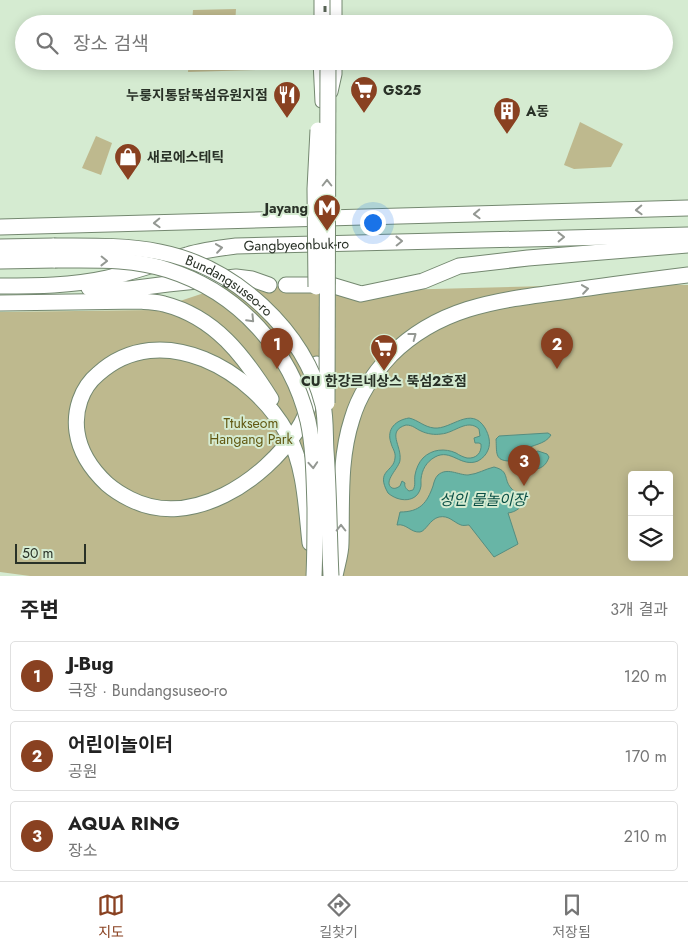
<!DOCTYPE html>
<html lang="ko">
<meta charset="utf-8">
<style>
body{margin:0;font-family:Jost,"Noto Sans KR",sans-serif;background:#f6f6f6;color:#222}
.controls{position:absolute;right:15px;bottom:15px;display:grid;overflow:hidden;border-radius:5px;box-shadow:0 2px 12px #0003}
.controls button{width:45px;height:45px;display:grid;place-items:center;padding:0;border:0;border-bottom:1px solid #e0e0e0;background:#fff;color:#222;font:25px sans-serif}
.scale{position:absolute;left:15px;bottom:12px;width:71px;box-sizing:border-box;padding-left:5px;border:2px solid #293127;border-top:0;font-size:14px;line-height:18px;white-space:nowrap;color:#293127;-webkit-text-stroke:4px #d5ebd1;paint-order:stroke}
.you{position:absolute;left:372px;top:222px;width:18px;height:18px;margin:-12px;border:4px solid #fff;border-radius:50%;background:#1a73e8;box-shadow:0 0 0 8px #1a73e833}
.badge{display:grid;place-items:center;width:32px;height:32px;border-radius:50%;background:#894121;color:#fff;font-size:16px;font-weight:700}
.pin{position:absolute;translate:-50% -41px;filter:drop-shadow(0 1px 2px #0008)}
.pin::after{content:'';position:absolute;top:26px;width:18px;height:15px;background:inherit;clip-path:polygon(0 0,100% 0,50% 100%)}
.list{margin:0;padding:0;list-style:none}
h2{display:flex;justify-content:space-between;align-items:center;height:65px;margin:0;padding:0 20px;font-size:21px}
h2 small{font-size:16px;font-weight:400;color:#767676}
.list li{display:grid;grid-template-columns:32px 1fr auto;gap:15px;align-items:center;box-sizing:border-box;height:70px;margin:0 10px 10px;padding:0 10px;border:1px solid #e0e0e0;border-radius:5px}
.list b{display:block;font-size:19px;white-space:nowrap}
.list p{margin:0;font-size:16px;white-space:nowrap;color:#767676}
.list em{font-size:16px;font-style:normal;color:#767676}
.icon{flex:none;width:28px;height:28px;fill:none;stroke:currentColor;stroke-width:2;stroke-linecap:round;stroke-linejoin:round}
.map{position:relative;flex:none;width:688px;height:576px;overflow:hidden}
.search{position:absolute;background:#fff;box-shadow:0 2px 12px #0003;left:15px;right:15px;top:15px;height:55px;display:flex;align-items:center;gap:12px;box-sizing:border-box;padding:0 18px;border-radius:28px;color:#767676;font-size:19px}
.sheet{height:305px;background:#fff}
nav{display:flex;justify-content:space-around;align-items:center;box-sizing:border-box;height:70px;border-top:1px solid #e0e0e0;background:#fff;font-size:14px;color:#767676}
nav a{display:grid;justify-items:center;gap:2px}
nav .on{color:#894121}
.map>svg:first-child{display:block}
.green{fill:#beb98e;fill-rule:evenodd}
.water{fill:#68b5a6;stroke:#558d80;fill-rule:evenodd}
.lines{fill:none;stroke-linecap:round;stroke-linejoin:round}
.secondary-casing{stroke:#748870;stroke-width:13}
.highway-casing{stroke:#748870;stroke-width:17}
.secondary{stroke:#fff;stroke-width:11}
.highway{stroke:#fff;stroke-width:15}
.rail{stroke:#596456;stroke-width:3;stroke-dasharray:6 6;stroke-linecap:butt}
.highway-bridge-casing{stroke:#748870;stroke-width:17;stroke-linecap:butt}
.highway-bridge{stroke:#fff;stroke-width:15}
.oneway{stroke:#949893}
.labels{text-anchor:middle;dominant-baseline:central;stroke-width:4;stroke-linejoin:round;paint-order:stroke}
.poi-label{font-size:14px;font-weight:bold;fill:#293127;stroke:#d5ebd1;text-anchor:start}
.street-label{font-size:14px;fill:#293127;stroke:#d5ebd1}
.park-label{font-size:14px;fill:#625912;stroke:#d5ebd1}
.water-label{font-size:15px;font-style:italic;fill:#094f45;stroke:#d5ebd1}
</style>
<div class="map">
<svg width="688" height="576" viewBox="0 0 688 576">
<rect width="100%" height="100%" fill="#d5ebd1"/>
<g class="green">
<polygon points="236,9 235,24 192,24 193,10"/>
<polygon points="189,61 258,61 258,70 188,72"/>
<polygon points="580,122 623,144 611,167 574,169 564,165"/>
<polygon points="96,136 112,143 101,175 82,168"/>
<path d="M 629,284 L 688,285 L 688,576 L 30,576 L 0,572 L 0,312 L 153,310 L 228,285 L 258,285 L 357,291 ZM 632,475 L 669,475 L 669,557 L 632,557 Z"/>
</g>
<g class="water">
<path d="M 409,418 C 418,420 424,427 434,428 C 451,430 471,405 485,428 C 489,435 491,443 488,450 C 486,455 483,458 478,461 C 461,468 451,448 435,457 C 426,462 422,470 421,479 C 421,480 421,486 421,486 C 418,504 398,502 388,493 C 375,470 394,472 395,458 C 396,452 392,448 391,443 C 386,429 396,420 409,418 ZM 406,425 C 413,425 416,429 421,431 C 427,434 435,435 441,434 C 455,433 467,418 479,429 L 480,436 L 474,438 L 475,443 L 479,443 L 481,444 C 482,453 476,459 467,458 C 463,457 459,455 456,453 C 445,448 432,449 423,458 C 419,462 416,469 415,475 C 414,481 416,485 413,490 L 409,491 C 406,489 404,486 405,483 L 402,481 L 400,486 C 397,488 395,489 392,488 C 382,482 400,467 400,460 C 402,446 386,431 406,425 Z"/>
<path d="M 548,433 L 551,435 C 545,445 532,444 523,451 C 518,454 515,458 510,461 C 494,461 497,452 496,439 L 499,436 Z"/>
<path d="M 538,451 L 547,454 L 549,457 C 546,466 541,469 531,470 L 525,465 C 525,456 531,453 538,451 Z"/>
<path d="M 494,467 C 510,471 503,479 511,488 C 515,493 520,492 524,499 C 523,507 516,512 508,513 L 518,544 L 494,557 L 469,525 C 467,525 463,526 461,525 C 453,522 449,515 439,517 C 430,519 426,531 420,532 C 411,533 406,523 397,525 L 400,512 C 420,512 427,503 433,486 C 434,482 435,478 438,475 C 447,467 458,475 468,475 C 478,474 485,469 494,467 Z"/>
</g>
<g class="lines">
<defs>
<g id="secondary">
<polyline points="336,24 336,0"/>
<polyline points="319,61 321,102"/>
<polyline points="332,92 336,74 336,61"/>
</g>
<g id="highway">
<polyline points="322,24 322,0"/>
<polyline points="0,227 688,208"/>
<polyline points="0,247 54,246"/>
<polyline points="0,261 55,260"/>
<polyline points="286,285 331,285 361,294 423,281 459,266 528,258 688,245"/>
<path id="s1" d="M 0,286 C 36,286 71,286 107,278 C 134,272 160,262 187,255 C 203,250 220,248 236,246 L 688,235"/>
<polyline points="89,288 129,289 168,284 236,277 252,279 269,285"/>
<path d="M 0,303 L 141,301 C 148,302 157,302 164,304 C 215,317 244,356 271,399"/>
<path d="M 310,543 C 306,507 305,467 288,435 C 254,371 161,317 98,374 C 81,388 74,411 77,432 C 80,453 92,470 107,484 C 114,490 122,495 130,499 C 191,530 264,481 298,429 C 311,410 313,385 317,364"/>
<path d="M 335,576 C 337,565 341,554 341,543 C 342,501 339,459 352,419 C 359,395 374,373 391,355 C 441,305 502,300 568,291 C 608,285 648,280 688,275"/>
</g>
</defs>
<use href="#secondary" class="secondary-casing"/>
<use href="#highway" class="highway-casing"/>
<use href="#secondary" class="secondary"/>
<use href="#highway" class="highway"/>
<g class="rail">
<polyline points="325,24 325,0"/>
<polyline points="324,576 323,345 324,61"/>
</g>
<defs>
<g id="highway-bridge">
<path id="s2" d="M 54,246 C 89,246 125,245 160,252 C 235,267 304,330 323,405 C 326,418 325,437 326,451 C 329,492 329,534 331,576"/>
<path d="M 55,260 C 93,260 132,258 168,270 C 238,292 291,350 308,421 C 314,449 314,479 315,508 C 315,531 315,553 314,576"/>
<polyline points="316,287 315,189 318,130"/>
<polyline points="327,403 328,61"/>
</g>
</defs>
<use href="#highway-bridge" class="highway-bridge-casing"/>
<use href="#highway-bridge" class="highway-bridge"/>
</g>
<defs><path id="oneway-chevron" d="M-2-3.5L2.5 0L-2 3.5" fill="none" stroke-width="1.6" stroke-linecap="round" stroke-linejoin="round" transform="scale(1.25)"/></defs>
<g class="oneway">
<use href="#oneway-chevron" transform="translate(327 183) rotate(-90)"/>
<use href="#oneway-chevron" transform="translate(639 210) rotate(178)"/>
<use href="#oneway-chevron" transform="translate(477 214) rotate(178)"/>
<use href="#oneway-chevron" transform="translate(157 223) rotate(178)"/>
<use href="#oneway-chevron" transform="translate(561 237) rotate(-1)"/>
<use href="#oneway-chevron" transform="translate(399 241) rotate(-1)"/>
<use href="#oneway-chevron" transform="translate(219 248) rotate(-8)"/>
<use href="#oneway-chevron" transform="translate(104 261) rotate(1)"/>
<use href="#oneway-chevron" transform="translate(585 289) rotate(-8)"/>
<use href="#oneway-chevron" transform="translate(251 319) rotate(46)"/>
<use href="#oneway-chevron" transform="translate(413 336) rotate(-37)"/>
<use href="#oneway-chevron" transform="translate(313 465) rotate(86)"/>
<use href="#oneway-chevron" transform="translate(341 528) rotate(-90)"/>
</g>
<defs>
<symbol id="supermarket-pin" viewBox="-11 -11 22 30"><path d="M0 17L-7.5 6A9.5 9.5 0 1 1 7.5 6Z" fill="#894121" stroke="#d5ebd1"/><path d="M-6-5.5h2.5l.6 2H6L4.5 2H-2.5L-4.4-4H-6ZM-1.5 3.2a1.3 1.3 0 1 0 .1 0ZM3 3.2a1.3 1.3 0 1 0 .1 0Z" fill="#fff"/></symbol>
<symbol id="restaurant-pin" viewBox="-11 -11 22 30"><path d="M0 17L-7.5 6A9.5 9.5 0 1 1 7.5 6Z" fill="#894121" stroke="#d5ebd1"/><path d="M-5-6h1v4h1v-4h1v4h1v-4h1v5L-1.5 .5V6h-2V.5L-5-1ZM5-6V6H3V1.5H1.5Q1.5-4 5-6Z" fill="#fff"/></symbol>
<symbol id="building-pin" viewBox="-11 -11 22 30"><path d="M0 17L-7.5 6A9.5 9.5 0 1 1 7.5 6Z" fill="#894121" stroke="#d5ebd1"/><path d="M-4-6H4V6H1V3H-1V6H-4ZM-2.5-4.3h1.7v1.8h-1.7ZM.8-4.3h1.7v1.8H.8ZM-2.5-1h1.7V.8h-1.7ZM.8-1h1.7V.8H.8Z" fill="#fff"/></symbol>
<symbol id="shop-pin" viewBox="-11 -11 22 30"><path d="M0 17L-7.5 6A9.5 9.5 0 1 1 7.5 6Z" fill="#894121" stroke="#d5ebd1"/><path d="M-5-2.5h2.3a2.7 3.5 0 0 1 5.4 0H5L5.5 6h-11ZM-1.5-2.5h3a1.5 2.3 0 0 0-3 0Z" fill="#fff"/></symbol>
<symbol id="metro-pin" viewBox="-11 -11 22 30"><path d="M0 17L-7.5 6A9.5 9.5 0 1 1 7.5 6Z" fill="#894121" stroke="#d5ebd1"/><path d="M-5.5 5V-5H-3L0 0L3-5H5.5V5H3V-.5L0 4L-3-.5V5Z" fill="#fff"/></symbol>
</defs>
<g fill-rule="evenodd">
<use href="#supermarket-pin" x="348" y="74" width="32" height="43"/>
<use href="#restaurant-pin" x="271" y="79" width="32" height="43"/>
<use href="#building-pin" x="491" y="95" width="32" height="43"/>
<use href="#shop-pin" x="112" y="141" width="32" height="43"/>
<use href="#metro-pin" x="311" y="192" width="32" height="43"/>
<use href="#supermarket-pin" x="368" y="332" width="32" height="43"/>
</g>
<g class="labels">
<g class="poi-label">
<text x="383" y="90">GS25</text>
<text x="268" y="95" text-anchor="end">누룽지통닭뚝섬유원지점</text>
<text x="526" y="111">A동</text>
<text x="147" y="157">새로에스테틱</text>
<text x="308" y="208" text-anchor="end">Jayang</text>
<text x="384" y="381" text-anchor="middle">CU 한강르네상스 뚝섬2호점</text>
</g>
<g class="street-label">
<text stroke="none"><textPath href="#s1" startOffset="301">Gangbyeonbuk-ro</textPath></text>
<text stroke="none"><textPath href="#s2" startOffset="184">Bundangsuseo-ro</textPath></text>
</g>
<g class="park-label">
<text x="251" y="423">Ttukseom<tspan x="251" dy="16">Hangang Park</tspan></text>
</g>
<g class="water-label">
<text x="483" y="500">성인 물놀이장</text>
</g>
</g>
</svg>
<div class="controls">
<button><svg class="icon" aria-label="locate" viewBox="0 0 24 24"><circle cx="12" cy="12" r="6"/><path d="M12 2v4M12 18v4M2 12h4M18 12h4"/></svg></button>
<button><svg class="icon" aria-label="layers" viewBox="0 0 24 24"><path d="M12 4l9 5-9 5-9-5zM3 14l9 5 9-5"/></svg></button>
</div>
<div class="scale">50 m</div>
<div class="you"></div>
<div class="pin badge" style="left:277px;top:369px">1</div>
<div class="pin badge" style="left:557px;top:369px">2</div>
<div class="pin badge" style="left:524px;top:486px">3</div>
<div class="search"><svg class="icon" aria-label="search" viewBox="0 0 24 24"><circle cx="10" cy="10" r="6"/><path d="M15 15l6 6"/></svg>장소 검색</div>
</div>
<section class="sheet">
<h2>주변<small>3개 결과</small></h2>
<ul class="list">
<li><span class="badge">1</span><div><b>J-Bug</b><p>극장 · Bundangsuseo-ro</p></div><em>120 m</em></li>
<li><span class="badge">2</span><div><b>어린이놀이터</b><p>공원</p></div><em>170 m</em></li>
<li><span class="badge">3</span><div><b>AQUA RING</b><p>장소</p></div><em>210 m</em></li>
</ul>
</section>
<nav>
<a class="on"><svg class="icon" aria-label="map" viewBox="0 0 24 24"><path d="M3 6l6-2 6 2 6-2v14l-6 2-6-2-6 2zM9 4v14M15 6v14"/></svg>지도</a>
<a><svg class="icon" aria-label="directions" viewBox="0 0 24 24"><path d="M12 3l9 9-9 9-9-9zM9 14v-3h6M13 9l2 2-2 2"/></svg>길찾기</a>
<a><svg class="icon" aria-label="saved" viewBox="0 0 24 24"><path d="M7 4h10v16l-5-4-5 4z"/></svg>저장됨</a>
</nav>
